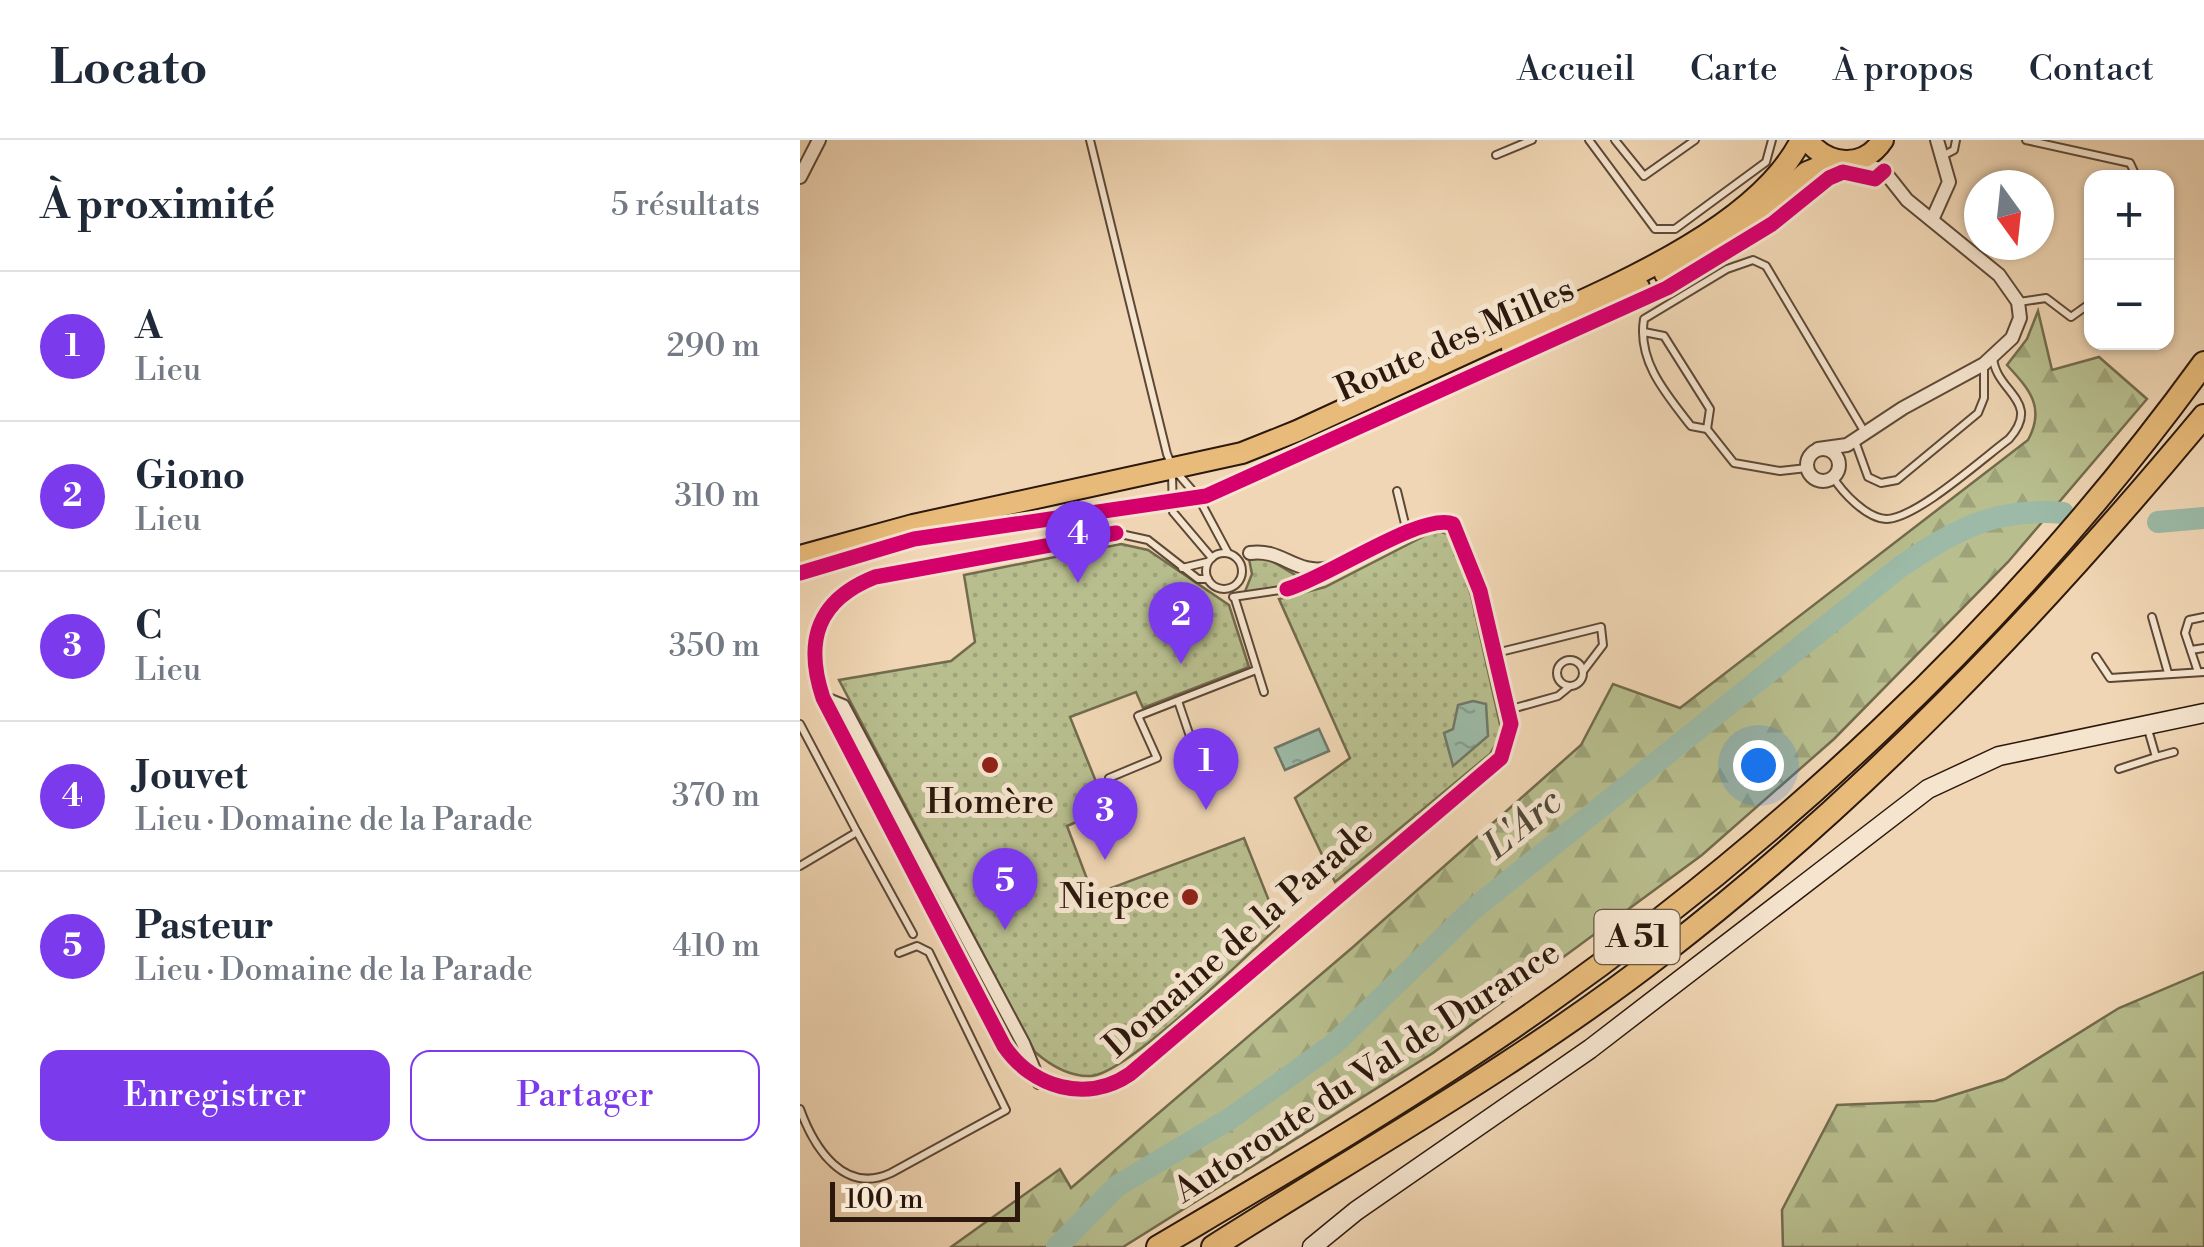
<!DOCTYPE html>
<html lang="fr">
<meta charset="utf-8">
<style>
body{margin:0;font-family:"Libre Bodoni",serif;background:#f6f6f7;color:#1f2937}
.controls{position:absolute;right:30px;top:30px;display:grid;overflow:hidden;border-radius:20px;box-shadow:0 2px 8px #0004}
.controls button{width:90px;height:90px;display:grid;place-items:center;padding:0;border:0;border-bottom:2px solid #e0e1e3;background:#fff;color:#1f2937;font:50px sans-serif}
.compass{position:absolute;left:1164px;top:30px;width:90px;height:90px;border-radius:50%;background:#fff;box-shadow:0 2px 8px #0004;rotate:165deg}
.scale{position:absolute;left:30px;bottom:25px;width:190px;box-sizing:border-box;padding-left:10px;border:5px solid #2c180c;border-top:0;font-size:28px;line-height:35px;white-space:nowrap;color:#2c180c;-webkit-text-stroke:8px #f5e4ce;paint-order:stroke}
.you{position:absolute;left:958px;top:625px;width:35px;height:35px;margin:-25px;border:8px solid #fff;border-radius:50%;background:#1a73e8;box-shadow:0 0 0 15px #1a73e833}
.badge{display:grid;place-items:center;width:65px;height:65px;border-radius:50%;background:#7c3aed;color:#fff;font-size:32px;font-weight:700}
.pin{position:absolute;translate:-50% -82px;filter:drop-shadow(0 2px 5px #0008)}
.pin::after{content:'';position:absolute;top:52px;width:35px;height:30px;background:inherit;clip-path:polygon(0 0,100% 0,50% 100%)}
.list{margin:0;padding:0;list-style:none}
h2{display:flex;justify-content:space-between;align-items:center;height:130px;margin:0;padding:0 40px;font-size:42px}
h2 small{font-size:32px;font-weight:400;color:#747a83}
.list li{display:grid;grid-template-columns:65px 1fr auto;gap:30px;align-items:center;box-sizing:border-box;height:150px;padding:0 40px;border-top:2px solid #e0e1e3}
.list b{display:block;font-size:38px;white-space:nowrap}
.list p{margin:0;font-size:32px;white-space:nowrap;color:#747a83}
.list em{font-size:32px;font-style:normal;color:#747a83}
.actions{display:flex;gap:20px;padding:30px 40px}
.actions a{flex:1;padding:22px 0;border:2px solid #7c3aed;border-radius:20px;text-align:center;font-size:35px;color:#7c3aed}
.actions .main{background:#7c3aed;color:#fff}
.map{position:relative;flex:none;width:1404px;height:1107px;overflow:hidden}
header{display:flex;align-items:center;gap:60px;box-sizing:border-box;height:140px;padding:0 50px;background:#fff;border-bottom:2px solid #e0e1e3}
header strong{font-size:48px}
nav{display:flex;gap:55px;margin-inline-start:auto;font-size:35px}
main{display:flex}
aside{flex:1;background:#fff}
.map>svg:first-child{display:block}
.grass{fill:url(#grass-dots);stroke:#726b4d;stroke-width:2.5}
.forest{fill:url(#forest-firs);stroke:#726b4d;stroke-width:2.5}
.water{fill:url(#water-ripples);stroke:#6f7969;stroke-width:2.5}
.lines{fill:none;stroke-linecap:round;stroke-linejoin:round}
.river{stroke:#9cbaa7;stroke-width:22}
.lane-casing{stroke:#5d4836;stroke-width:10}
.street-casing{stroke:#5d4836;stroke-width:16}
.secondary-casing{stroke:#2c180c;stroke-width:21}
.primary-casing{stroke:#2c180c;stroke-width:24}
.highway-casing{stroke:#2c180c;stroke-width:26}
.lane{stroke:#f5e4ce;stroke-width:6}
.street{stroke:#f5e4ce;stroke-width:12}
.secondary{stroke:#f5e4ce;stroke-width:18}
.primary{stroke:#e8bb7a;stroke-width:20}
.highway{stroke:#e8bb7a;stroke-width:22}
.cycleway-casing{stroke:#f5e4ce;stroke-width:21}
.cycleway{stroke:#d6006c;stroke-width:15}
.poi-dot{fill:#8f2418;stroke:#f5e4ce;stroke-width:4}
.labels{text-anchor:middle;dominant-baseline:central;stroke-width:10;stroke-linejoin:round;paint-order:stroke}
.shield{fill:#f5e4ce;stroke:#685546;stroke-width:2.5}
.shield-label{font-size:32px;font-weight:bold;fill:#2c180c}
.street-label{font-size:35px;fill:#2c180c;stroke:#f5e4ce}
.poi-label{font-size:35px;fill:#2c180c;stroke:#f5e4ce}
.water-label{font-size:38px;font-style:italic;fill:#4e493a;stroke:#f5e4ce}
</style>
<header>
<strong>Locato</strong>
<nav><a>Accueil</a><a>Carte</a><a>À propos</a><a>Contact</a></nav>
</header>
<main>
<aside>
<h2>À proximité<small>5 résultats</small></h2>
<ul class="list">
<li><span class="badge">1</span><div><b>A</b><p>Lieu</p></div><em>290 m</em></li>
<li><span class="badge">2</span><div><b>Giono</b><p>Lieu</p></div><em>310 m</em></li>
<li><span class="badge">3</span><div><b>C</b><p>Lieu</p></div><em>350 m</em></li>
<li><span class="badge">4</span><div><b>Jouvet</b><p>Lieu · Domaine de la Parade</p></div><em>370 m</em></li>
<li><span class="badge">5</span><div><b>Pasteur</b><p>Lieu · Domaine de la Parade</p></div><em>410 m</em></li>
</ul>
<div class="actions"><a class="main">Enregistrer</a><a>Partager</a></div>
</aside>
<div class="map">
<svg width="1404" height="1107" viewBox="0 0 1404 1107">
<defs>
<pattern id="grass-dots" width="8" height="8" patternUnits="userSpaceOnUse" patternTransform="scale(2.5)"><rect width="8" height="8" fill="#b8be8e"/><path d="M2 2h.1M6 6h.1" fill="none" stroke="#9ea379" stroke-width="1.8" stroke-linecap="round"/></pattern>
<pattern id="forest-firs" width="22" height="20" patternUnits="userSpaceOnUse" patternTransform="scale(2.5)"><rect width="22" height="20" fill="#b8be8e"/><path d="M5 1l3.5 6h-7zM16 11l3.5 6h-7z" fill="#9ea379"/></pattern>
<pattern id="water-ripples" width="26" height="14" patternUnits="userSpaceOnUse" patternTransform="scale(2.5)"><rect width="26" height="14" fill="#9cbaa7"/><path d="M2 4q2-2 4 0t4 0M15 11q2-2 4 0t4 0" fill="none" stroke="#879f8f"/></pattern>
</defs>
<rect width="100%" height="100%" fill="#f0d6b4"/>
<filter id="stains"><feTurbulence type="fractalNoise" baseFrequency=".002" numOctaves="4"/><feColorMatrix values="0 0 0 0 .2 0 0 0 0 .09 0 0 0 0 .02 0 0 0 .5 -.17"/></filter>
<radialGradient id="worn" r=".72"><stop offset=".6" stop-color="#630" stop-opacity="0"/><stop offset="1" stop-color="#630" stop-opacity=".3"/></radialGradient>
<g class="grass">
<polygon points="636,390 650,395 671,455 702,593 690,614 535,742 495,658 550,618 479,459 525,447"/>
<path d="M 321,404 L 348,410 L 429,465 L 449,527 L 343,568 L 336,552 L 270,577 L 307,669 L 267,686 L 293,755 L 444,698 L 479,786 C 446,816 327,934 291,936 C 270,937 250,925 235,912 L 39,540 L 151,521 L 175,502 L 164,435 Z"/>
<polygon points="464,416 500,438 499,444 444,454 452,434 449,419"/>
</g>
<g class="forest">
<path d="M 1238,171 L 1252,230 L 1299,217 L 1347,259 L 1208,422 L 1034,599 L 902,715 L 633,913 L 323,1107 L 151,1107 L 260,1029 L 271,1048 L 553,807 L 781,605 L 813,544 L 880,568 L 1228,300 C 1246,267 1229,249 1207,225 L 1227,199 Z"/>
<polygon points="1404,832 1404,1107 983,1107 982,1070 1037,965 1135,961 1205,939 1319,868"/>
</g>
<g class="water">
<polygon points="673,561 686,564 688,596 653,626 644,593 653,589 658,565"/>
<polygon points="519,589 529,611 485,630 475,608"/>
</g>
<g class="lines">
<g class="river">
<polyline points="1358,382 1404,378"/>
<path d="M 257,1107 L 317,1046 L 431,978 L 534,904 L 671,771 L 1100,427 C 1154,390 1195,367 1263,373"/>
</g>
<defs>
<g id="lane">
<polyline points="290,0 367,314 373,328 398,357 428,413"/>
<polyline points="789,0 855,89 875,89 966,22 972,0"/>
<polyline points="815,0 844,36 895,0"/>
<polyline points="1226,0 1330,23 1337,38"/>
<polyline points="696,15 732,0"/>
<polyline points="1144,15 1154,10 1156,0"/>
<polyline points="1219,162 1246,158 1271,177 1292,162"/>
<path d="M 844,192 L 864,196 L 910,269 L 907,289 L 891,286 C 866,254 837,221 844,179 L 927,129 L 953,120 L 966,126 L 1064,291"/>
<polyline points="907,289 934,323 980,331 1007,328"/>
<polyline points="1055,301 1068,337 1081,343 1097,340 1178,273 1184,258 1184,226"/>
<polyline points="372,335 373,372 412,418"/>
<path d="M 1033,337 C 1042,352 1066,378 1086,379 C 1116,379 1183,318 1209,299 C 1243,261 1195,252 1193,217"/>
<polyline points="597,351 607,392"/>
<polyline points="316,393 348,400 398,439 408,439"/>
<circle cx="424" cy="431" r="18"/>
<polyline points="382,428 407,422"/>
<polyline points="433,457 487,449"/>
<polyline points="435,459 464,552"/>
<polyline points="1352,477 1368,533"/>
<polyline points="1391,510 1404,508"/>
<polyline points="696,513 801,487 803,505 784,530"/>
<polyline points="1296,517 1310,538 1404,532"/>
<circle cx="770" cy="533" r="13"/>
<polyline points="1398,532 1385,493 1389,480 1404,477"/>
<polyline points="378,561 398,620 412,621 421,639 412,643"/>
<polyline points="708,570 758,556 769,547"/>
<polyline points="0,584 57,692"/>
<polyline points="1347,586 1356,617 1374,612"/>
<polyline points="1319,629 1356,617"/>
<polyline points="309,638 357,618 338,576 456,530"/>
<polyline points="0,726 57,692 113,794"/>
<path d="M 0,969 C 14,1008 44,1055 91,1033 L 206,970 L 129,812 L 117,806 L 99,813"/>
</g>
<g id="street">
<polyline points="0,37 19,0"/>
<polyline points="1132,80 1149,42 1137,0"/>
<circle cx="1023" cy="325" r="16"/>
<polyline points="1018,309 1047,305 1103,268 1184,224 1212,198 1220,178 1218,162 1199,135 1107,60 1084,31 1056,21"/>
<path d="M 316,393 L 75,437 C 17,460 4,501 23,558 L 204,906 C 232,947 286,964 330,934 L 701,618 L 711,584 L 680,451 L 653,384 C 623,371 525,439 487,449"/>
<path d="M 450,413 C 482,408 496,436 529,428"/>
<polyline points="23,558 43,566 223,903 239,942"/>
</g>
<polyline id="secondary" points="512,1107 556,1071 790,909 1128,649 1199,616 1404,573"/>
<g id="primary">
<path d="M 1007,0 C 1028,26 1063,30 1083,0"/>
<polyline points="865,134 938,90 1007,32 1034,21"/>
<polyline points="712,208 839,147"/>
<path d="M 0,416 L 113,385 L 442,313 L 497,291 C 564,260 631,229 699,198 C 790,156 955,93 1001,0"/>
</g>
<g id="highway">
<path d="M 358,1107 C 473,1039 590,971 700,896 C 967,714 1214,485 1404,223"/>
<path d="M 413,1107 C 564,1011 720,924 863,813 C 1065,657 1240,473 1404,276"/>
</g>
</defs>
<use href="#lane" class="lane-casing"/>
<use href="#street" class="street-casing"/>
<use href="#secondary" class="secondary-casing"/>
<use href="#primary" class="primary-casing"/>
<use href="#highway" class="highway-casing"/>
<use href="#lane" class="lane"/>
<use href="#street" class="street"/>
<use href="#secondary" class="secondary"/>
<use href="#primary" class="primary"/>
<use href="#highway" class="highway"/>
<defs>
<g id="cycleway">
<path d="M 316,393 L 75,437 C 17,460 4,501 23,558 L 204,906 C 232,947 286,964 330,934 L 701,618 L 711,584 L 680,451 L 653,384 C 623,371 525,439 487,449"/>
<polyline points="0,433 114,399 406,356 867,148 972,84 1029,38 1043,32 1075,39 1084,31"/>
</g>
</defs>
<use href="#cycleway" class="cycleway-casing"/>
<use href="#cycleway" class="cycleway"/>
</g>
<g class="poi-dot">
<circle cx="190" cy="625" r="10"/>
<circle cx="390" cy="757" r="10"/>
</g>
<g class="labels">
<rect class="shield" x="794.5" y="770" width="85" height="54" rx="8"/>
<g class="shield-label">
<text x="837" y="797">A 51</text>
</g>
<g class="street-label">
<text transform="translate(655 200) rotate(-24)">Route des Milles</text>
<text transform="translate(439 799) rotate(-41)">Domaine de la Parade</text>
<text transform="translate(567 932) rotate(-33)">Autoroute du Val de Durance</text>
</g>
<g class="poi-label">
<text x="190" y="662">Homère</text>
<text x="370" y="757" text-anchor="end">Niepce</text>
</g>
<g class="water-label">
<text transform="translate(723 684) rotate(-39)">L'Arc</text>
</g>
</g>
<rect width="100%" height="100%" filter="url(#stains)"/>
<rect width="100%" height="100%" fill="url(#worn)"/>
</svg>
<div class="controls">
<button>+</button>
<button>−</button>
</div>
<svg class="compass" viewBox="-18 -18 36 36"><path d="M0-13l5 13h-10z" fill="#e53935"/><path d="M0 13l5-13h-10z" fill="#747a83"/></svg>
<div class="scale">100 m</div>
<div class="you"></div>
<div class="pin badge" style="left:406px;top:670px">1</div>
<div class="pin badge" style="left:381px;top:524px">2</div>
<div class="pin badge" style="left:305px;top:720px">3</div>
<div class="pin badge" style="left:278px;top:443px">4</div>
<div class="pin badge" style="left:205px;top:790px">5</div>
</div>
</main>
